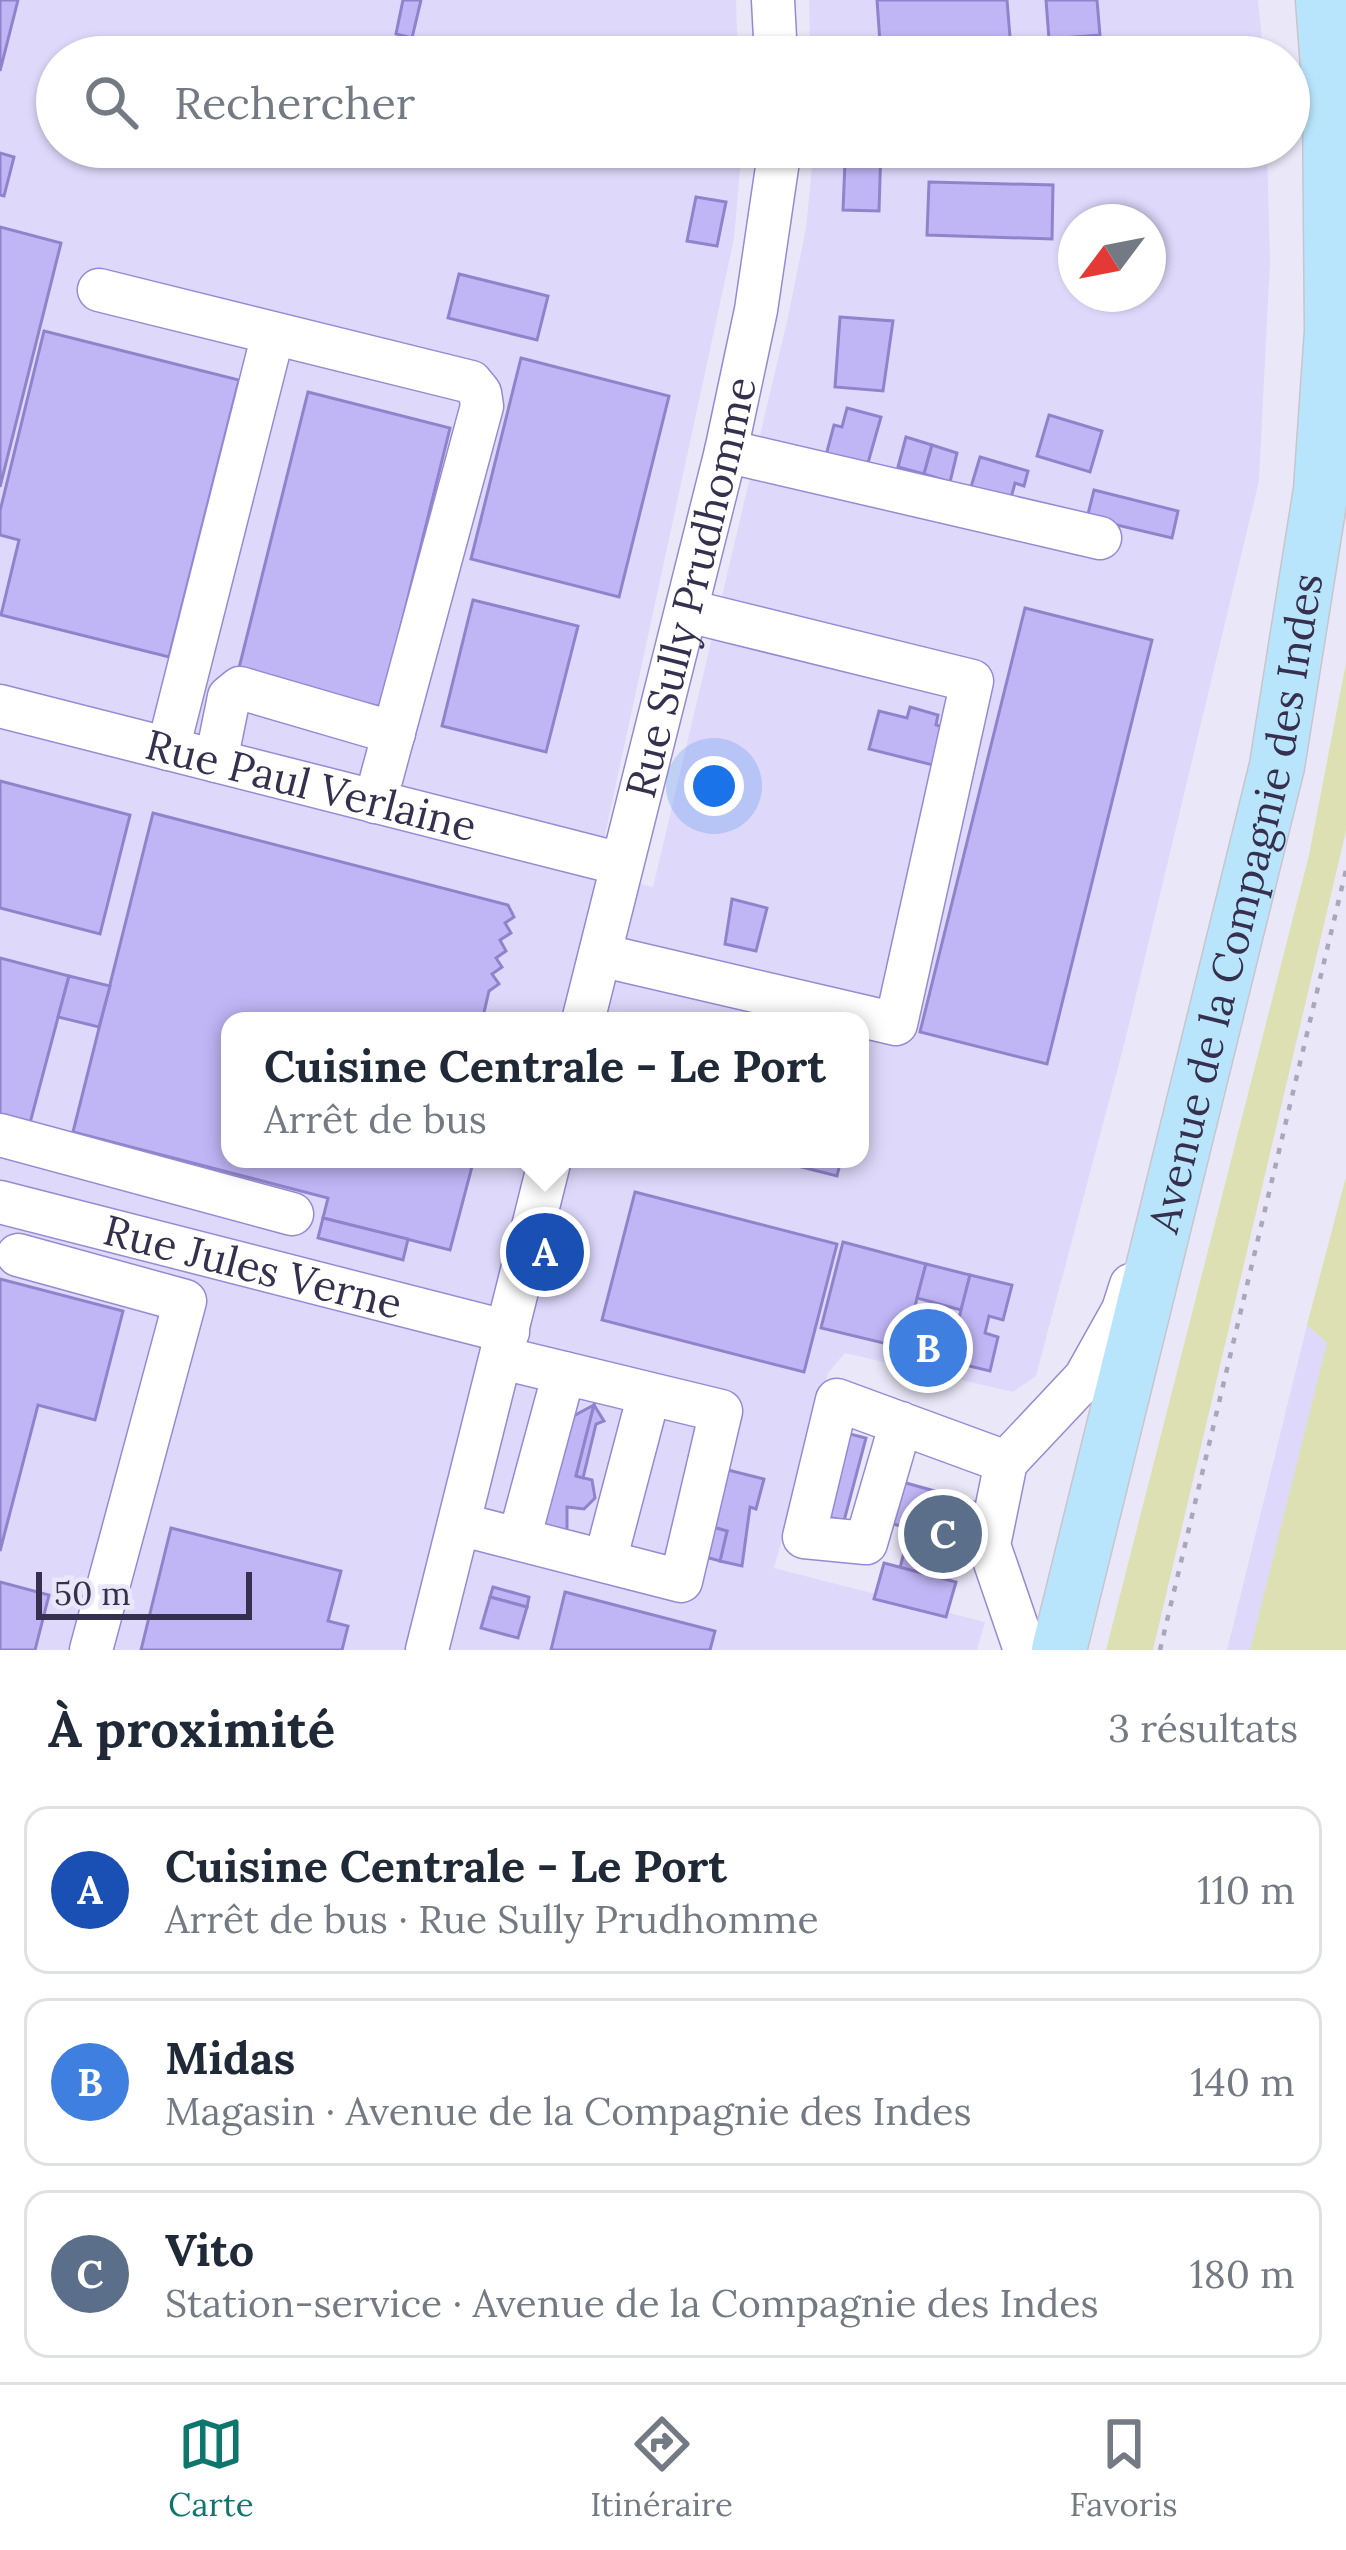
<!DOCTYPE html>
<html lang="fr">
<meta charset="utf-8">
<style>
body{margin:0;font-family:Lora,serif;background:#f2f2f3;color:#1f2937}
.compass{position:absolute;left:1058px;top:204px;width:108px;height:108px;border-radius:50%;background:#fff;box-shadow:0 3px 9px #0004;rotate:238deg}
.scale{position:absolute;left:36px;bottom:30px;width:216px;box-sizing:border-box;padding-left:12px;border:6px solid #36304e;border-top:0;font-size:33px;line-height:42px;white-space:nowrap;color:#36304e;-webkit-text-stroke:9px #eae8f8;paint-order:stroke}
.you{position:absolute;left:714px;top:786px;width:42px;height:42px;margin:-30px;border:9px solid #fff;border-radius:50%;background:#1a73e8;box-shadow:0 0 0 18px #1a73e833}
.badge{display:grid;place-items:center;width:78px;height:78px;border-radius:50%;background:#0f766e;color:#fff;font-size:39px;font-weight:700}
.pin{position:absolute;translate:-50% -50%;border:6px solid #fff;box-shadow:0 3px 12px #0006}
.popup{position:absolute;left:221px;top:1012px;width:648px;height:156px;box-sizing:border-box;display:grid;place-content:center;border-radius:24px;background:#fff;filter:drop-shadow(0 3px 9px #0005);font-size:39px;white-space:nowrap;color:#747a83}
.popup b{font-size:45px;color:#1f2937}
.popup::after{content:'';position:absolute;left:50%;top:100%;margin-left:-24px;border:24px solid transparent;border-top-color:#fff}
.list{margin:0;padding:0;list-style:none}
h2{display:flex;justify-content:space-between;align-items:center;height:156px;margin:0;padding:0 48px;font-size:51px}
h2 small{font-size:39px;font-weight:400;color:#747a83}
.list li{display:grid;grid-template-columns:78px 1fr auto;gap:36px;align-items:center;box-sizing:border-box;height:168px;margin:0 24px 24px;padding:0 24px;border:3px solid #e0e1e3;border-radius:24px}
.list b{display:block;font-size:45px;white-space:nowrap}
.list p{margin:0;font-size:39px;white-space:nowrap;color:#747a83}
.list em{font-size:39px;font-style:normal;color:#747a83}
.icon{flex:none;width:66px;height:66px;fill:none;stroke:currentColor;stroke-width:2;stroke-linecap:round;stroke-linejoin:round}
.map{position:relative;flex:none;width:1346px;height:1650px;overflow:hidden}
.search{position:absolute;background:#fff;box-shadow:0 3px 9px #0004;left:36px;right:36px;top:36px;height:132px;display:flex;align-items:center;gap:30px;box-sizing:border-box;padding:0 42px;border-radius:66px;color:#747a83;font-size:45px}
.sheet{height:732px;background:#fff}
nav{display:flex;justify-content:space-around;align-items:center;box-sizing:border-box;height:168px;border-top:3px solid #e0e1e3;background:#fff;font-size:33px;color:#747a83}
nav a{display:grid;justify-items:center;gap:6px}
nav .on{color:#0f766e}
.map>svg:first-child{display:block}
.built{fill:#ded9fb;fill-rule:evenodd}
.green{fill:#dce0b2}
.building{fill:#c0b6f6;stroke:#9183cb;stroke-width:3}
.lines{fill:none;stroke-linecap:round;stroke-linejoin:round}
.minor-casing{stroke:#9789d3;stroke-width:45}
.major-casing{stroke:#c7c5cd;stroke-width:57}
.path{stroke:#aaa6bb;stroke-width:4.5;stroke-dasharray:6 9;stroke-linecap:butt}
.minor{stroke:#fff;stroke-width:42}
.major{stroke:#b9e5fc;stroke-width:54}
.labels{text-anchor:middle;dominant-baseline:central;stroke-width:9;stroke-linejoin:round;paint-order:stroke}
.street-label{font-size:42px;fill:#36304e;stroke:#eae8f8}
</style>
<div class="map">
<svg width="1346" height="1650" viewBox="0 0 1346 1650">
<rect width="100%" height="100%" fill="#eae8f8"/>
<g class="built">
<polygon points="0,0 736,0 738,57 57,57 57,147 742,147 734,239 603,844 0,688"/>
<polygon points="809,0 1258,0 1264,57 810,57"/>
<path d="M 814,147 L 1267,147 L 1270,261 L 1259,481 L 1125,1041 L 1036,1376 L 1013,1392 L 845,1353 L 828,1373 L 774,1568 L 985,1622 L 977,1650 L 0,1650 L 0,724 L 653,887 L 788,317 L 806,228 ZM 1076,222 L 1148,222 L 1148,294 L 1076,294 ZM 230,1021 L 860,1021 L 860,1159 L 230,1159 Z"/>
<polygon points="1307,1325 1327,1342 1346,1650 1227,1650"/>
</g>
<g class="green">
<polygon points="1346,663 1346,831 1153,1650 1106,1650 1309,855"/>
<polygon points="1346,1177 1346,1650 1250,1650 1327,1343 1307,1325"/>
</g>
<g class="building">
<polygon points="0,0 18,0 0,71"/>
<polygon points="403,0 421,0 412,38 396,34"/>
<polygon points="877,0 1007,0 1011,49 881,57"/>
<polygon points="1046,0 1097,0 1100,35 1049,39"/>
<polygon points="839,147 881,147 879,211 843,210 845,162 839,162"/>
<polygon points="0,153 14,157 4,196 0,195"/>
<polygon points="929,182 1053,185 1052,239 927,235"/>
<polygon points="696,197 726,202 717,246 687,241"/>
<polygon points="0,227 61,243 0,487"/>
<polygon points="459,274 548,296 537,340 448,318"/>
<polygon points="840,317 893,321 883,391 835,387"/>
<polygon points="44,331 239,380 169,657 1,615 19,540 0,535 0,511"/>
<polygon points="521,358 669,396 619,597 471,559"/>
<polygon points="308,392 450,428 381,707 238,672"/>
<polygon points="847,408 881,417 866,470 825,459 834,425 842,427"/>
<polygon points="1049,415 1102,431 1090,472 1037,456"/>
<polygon points="906,437 932,445 924,474 898,467"/>
<polygon points="932,445 957,453 950,482 924,474"/>
<polygon points="980,457 1028,471 1024,486 1015,483 1011,498 971,487"/>
<polygon points="1094,490 1178,511 1172,538 1087,518"/>
<polygon points="473,600 578,626 546,752 442,726"/>
<polygon points="1025,608 1152,640 1047,1064 920,1032"/>
<polygon points="910,707 938,715 936,725 950,729 941,767 869,749 879,711 907,718"/>
<polygon points="0,781 130,815 100,934 0,908"/>
<polygon points="153,813 508,905 514,917 505,923 511,933 500,940 506,951 496,958 502,967 492,974 499,984 489,991 482,1021 230,1021 230,1159 474,1159 450,1250 323,1218 328,1198 73,1132"/>
<polygon points="732,899 767,908 756,951 725,944"/>
<polygon points="0,958 69,976 30,1123 0,1115"/>
<polygon points="69,976 110,986 99,1027 58,1017"/>
<polygon points="770,1159 841,1159 837,1176"/>
<polygon points="635,1192 837,1244 804,1372 602,1320"/>
<polygon points="323,1218 408,1239 403,1260 318,1238"/>
<polygon points="843,1242 926,1264 904,1348 821,1328"/>
<polygon points="926,1264 970,1275 961,1310 917,1298"/>
<polygon points="970,1275 1012,1285 1003,1320 989,1316 985,1333 998,1337 990,1371 948,1361"/>
<polygon points="0,1279 123,1311 95,1420 38,1405 0,1551"/>
<polygon points="594,1405 576,1476 592,1480 595,1498 584,1509 567,1507 567,1537 537,1529 566,1420"/>
<polygon points="594,1405 604,1421 596,1424 583,1478 576,1476"/>
<polygon points="838,1431 866,1438 844,1521 817,1514"/>
<polygon points="716,1467 764,1479 756,1509 750,1507 742,1566 720,1561 727,1531 709,1526"/>
<polygon points="899,1481 985,1505 975,1544 952,1538 941,1578 900,1568 910,1529 887,1522"/>
<polygon points="709,1526 727,1531 720,1561 694,1554"/>
<polygon points="171,1528 341,1571 328,1621 348,1626 342,1650 141,1650"/>
<polygon points="884,1563 956,1582 946,1617 874,1599"/>
<polygon points="0,1582 49,1595 35,1650 0,1650"/>
<polygon points="493,1587 529,1597 527,1607 490,1597"/>
<polygon points="565,1592 715,1631 710,1650 551,1650"/>
<polygon points="490,1597 527,1607 518,1638 481,1628"/>
</g>
<g class="lines">
<defs>
<g id="minor">
<polyline points="773,0 776,57"/>
<polyline points="99,290 471,382 480,393 482,406 375,802"/>
<polyline points="726,451 1100,538"/>
<path id="s1" d="M 0,706 L 621,864"/>
<polyline points="168,749 273,334"/>
<polyline points="216,761 229,697 240,688 394,733"/>
<polyline points="600,955 896,1024 972,681 688,611"/>
<path id="s2" d="M 583,1021 L 726,451 L 756,310 L 780,147"/>
<polyline points="0,1135 292,1214"/>
<path id="s3" d="M 0,1202 L 508,1332"/>
<polyline points="18,1255 185,1301 91,1650"/>
<polyline points="901,1423 866,1543 804,1537 837,1400 1006,1462"/>
<polyline points="459,1524 681,1581 721,1411 502,1358"/>
<polyline points="519,1539 564,1373"/>
<polyline points="605,1561 649,1394"/>
<polyline points="427,1650 550,1159"/>
<polyline points="1025,1650 989,1545 1006,1462 1085,1378 1123,1310 1131,1285"/>
</g>
<g id="major">
<path id="s4" d="M 1059,1650 L 1277,766 L 1321,490 L 1332,331 L 1330,94 L 1323,0"/>
</g>
</defs>
<use href="#minor" class="minor-casing"/>
<use href="#major" class="major-casing"/>
<polyline class="path" points="1160,1650 1346,870"/>
<use href="#minor" class="minor"/>
<use href="#major" class="major"/>
</g>
<g class="labels">
<g class="street-label">
<text stroke="none"><textPath href="#s2" startOffset="447">Rue Sully Prudhomme</textPath></text>
<text stroke="none"><textPath href="#s1" startOffset="321">Rue Paul Verlaine</textPath></text>
<text stroke="none"><textPath href="#s4" startOffset="768">Avenue de la Compagnie des Indes</textPath></text>
<text stroke="none"><textPath href="#s3" startOffset="261">Rue Jules Verne</textPath></text>
</g>
</g>
</svg>
<svg class="compass" viewBox="-18 -18 36 36"><path d="M0-13l5 13h-10z" fill="#e53935"/><path d="M0 13l5-13h-10z" fill="#747a83"/></svg>
<div class="scale">50 m</div>
<div class="you"></div>
<div class="pin badge" style="left:545px;top:1252px;background:#1a4fb4">A</div>
<div class="popup"><b>Cuisine Centrale - Le Port</b>Arrêt de bus</div>
<div class="pin badge" style="left:928px;top:1348px;background:#3f7fe0">B</div>
<div class="pin badge" style="left:943px;top:1534px;background:#5c6f8a">C</div>
<div class="search"><svg class="icon" aria-label="search" viewBox="0 0 24 24"><circle cx="10" cy="10" r="6"/><path d="M15 15l6 6"/></svg>Rechercher</div>
</div>
<section class="sheet">
<h2>À proximité<small>3 résultats</small></h2>
<ul class="list">
<li><span class="badge" style="background:#1a4fb4">A</span><div><b>Cuisine Centrale - Le Port</b><p>Arrêt de bus · Rue Sully Prudhomme</p></div><em>110 m</em></li>
<li><span class="badge" style="background:#3f7fe0">B</span><div><b>Midas</b><p>Magasin · Avenue de la Compagnie des Indes</p></div><em>140 m</em></li>
<li><span class="badge" style="background:#5c6f8a">C</span><div><b>Vito</b><p>Station-service · Avenue de la Compagnie des Indes</p></div><em>180 m</em></li>
</ul>
</section>
<nav>
<a class="on"><svg class="icon" aria-label="map" viewBox="0 0 24 24"><path d="M3 6l6-2 6 2 6-2v14l-6 2-6-2-6 2zM9 4v14M15 6v14"/></svg>Carte</a>
<a><svg class="icon" aria-label="directions" viewBox="0 0 24 24"><path d="M12 3l9 9-9 9-9-9zM9 14v-3h6M13 9l2 2-2 2"/></svg>Itinéraire</a>
<a><svg class="icon" aria-label="saved" viewBox="0 0 24 24"><path d="M7 4h10v16l-5-4-5 4z"/></svg>Favoris</a>
</nav>
